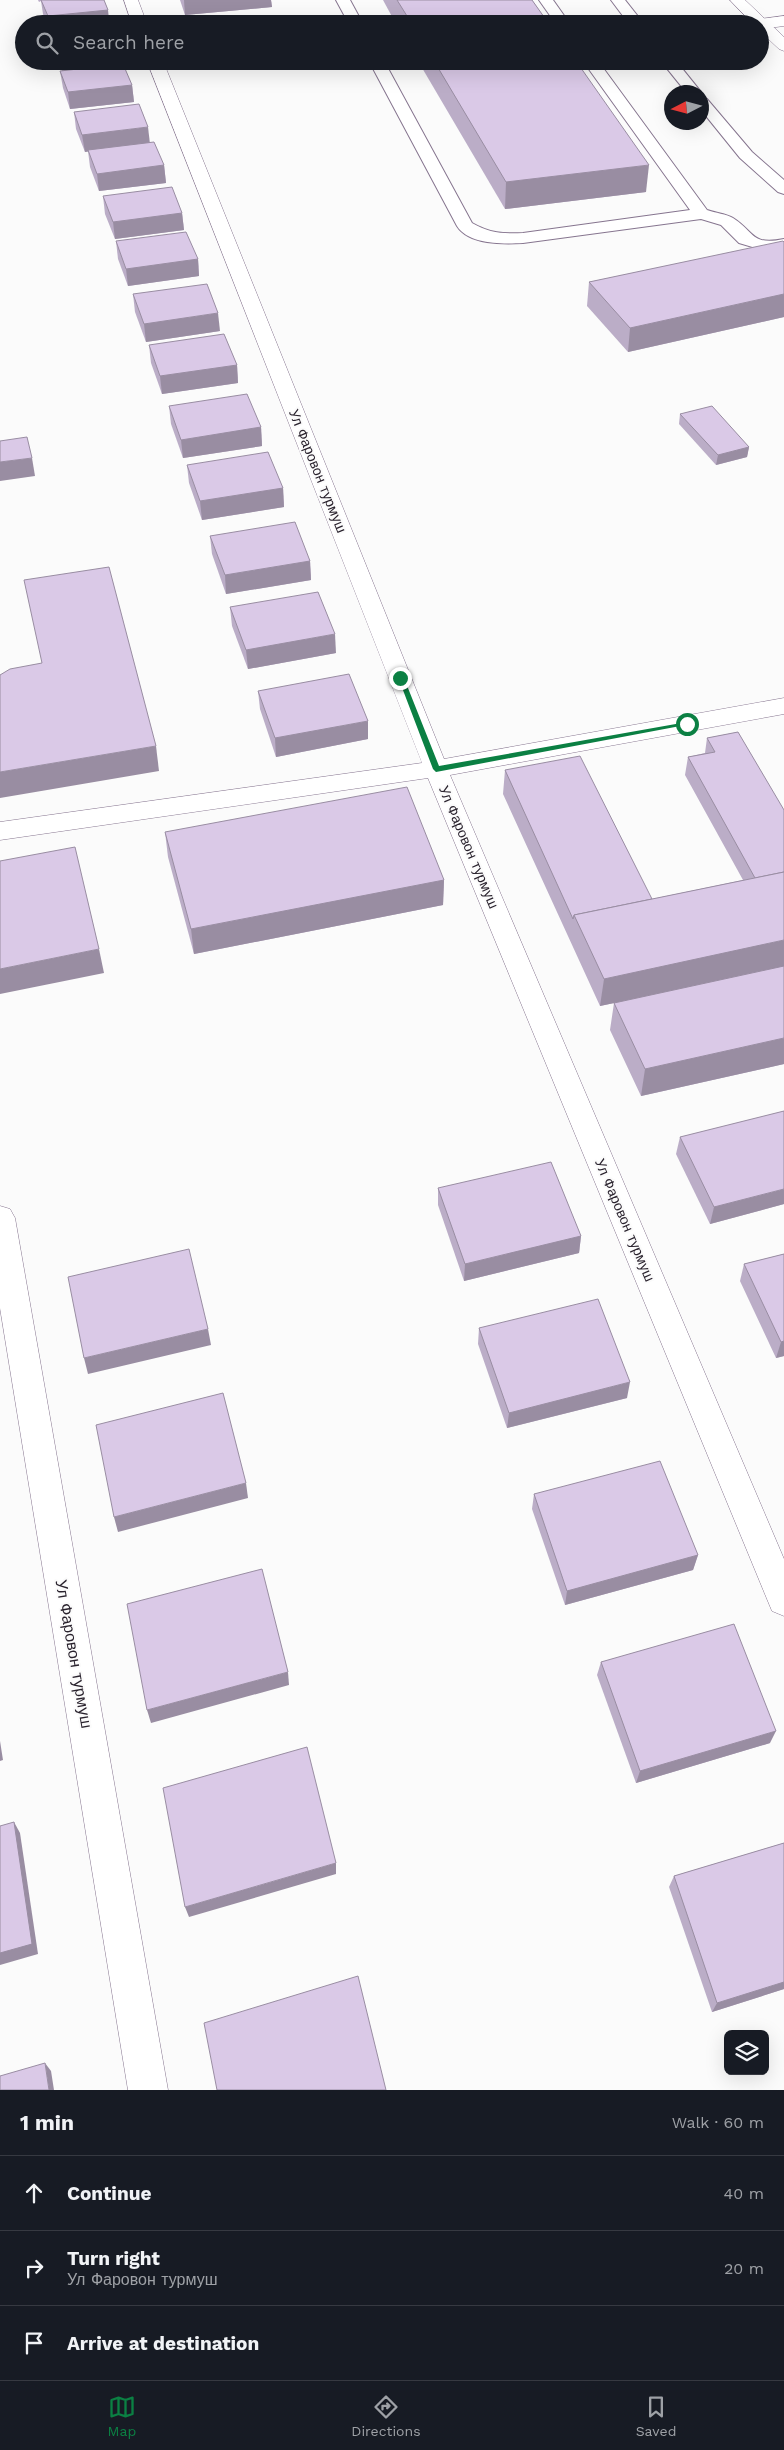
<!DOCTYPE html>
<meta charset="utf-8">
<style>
body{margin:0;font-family:"Work Sans",sans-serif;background:#242831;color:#f1f3f6}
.controls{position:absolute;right:15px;bottom:15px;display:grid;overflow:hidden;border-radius:8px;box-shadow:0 5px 20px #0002}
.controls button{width:45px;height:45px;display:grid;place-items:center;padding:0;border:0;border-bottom:1px solid #363941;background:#171b24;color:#f1f3f6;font:25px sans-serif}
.compass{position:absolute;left:664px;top:85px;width:45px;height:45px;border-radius:50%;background:#171b24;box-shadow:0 5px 20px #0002;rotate:264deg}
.stop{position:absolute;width:15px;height:15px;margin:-11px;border:4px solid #0b8043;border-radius:50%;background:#fff}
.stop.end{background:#0b8043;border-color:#fff;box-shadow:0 1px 5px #0008}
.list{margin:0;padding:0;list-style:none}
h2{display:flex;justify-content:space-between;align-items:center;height:65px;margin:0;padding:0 20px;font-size:21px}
h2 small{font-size:16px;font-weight:400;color:#9ea1a6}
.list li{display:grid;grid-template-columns:32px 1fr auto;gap:15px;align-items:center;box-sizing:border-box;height:75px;padding:0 20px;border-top:1px solid #363941}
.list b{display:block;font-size:19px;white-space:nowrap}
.list p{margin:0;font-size:16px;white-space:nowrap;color:#9ea1a6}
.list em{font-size:16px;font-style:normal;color:#9ea1a6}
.icon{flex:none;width:28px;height:28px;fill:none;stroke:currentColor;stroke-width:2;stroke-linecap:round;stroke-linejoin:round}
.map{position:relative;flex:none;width:784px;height:2090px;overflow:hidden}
.search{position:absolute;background:#171b24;box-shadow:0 5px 20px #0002;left:15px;right:15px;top:15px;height:55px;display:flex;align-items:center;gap:12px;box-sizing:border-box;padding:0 18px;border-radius:28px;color:#9ea1a6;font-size:19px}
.sheet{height:290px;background:#171b24}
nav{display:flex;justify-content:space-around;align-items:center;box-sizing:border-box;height:70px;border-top:1px solid #363941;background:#171b24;font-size:14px;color:#9ea1a6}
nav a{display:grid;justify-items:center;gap:2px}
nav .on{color:#0b8043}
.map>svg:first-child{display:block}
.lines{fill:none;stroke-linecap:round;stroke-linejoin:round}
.lane-casing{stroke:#86758f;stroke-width:2}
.street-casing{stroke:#86758f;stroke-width:1}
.secondary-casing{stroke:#86758f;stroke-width:1}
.lane{fill:#fff;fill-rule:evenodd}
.street{fill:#fff;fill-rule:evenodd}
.secondary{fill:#fff;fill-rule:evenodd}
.wall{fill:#bbadc7}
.shaded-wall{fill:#998da2}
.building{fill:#dac9e7;stroke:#998da2}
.route{fill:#0b8043}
.labels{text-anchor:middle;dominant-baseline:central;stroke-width:4;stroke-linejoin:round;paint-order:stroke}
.street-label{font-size:14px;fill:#29222d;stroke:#fbfbfb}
.near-street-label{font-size:16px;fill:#29222d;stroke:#fbfbfb}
</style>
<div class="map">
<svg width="784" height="2090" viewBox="0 0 784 2090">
<rect width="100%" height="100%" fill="#fbfbfb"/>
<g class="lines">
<defs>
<g id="lane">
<polygon points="336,0 350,0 363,24 349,24"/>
<polygon points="539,0 553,0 570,24 556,24"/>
<polygon points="611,0 625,0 644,24 629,24"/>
<path d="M 369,61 L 384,61 L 472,223 C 489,233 504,234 523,233 L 690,210 L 583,61 L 598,61 L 707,210 C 715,213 727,214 733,218 C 755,232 751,246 784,239 L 784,249 L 769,252 L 739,243 L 721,225 L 701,219 L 523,243 C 503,244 469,245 457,226 Z"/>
<polygon points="661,61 676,61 701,92 686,92"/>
<polygon points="702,97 707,99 752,152 784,180 784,194 778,192 740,158 702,111"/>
</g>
<g id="street">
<polygon points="124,0 138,0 147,24 132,24"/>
<polygon points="784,16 784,26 761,29 760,24 754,24 761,19"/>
<polygon points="147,61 163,61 444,759 784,698 784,714 450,775 784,1559 784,1616 772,1611 767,1599 428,778 0,840 0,822 422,763"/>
<polygon points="0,1206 10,1209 15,1218 168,2090 128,2090 0,1308"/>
</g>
<polygon id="secondary" points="730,0 745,0 784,37 784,51 779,49 760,31 760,24 753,24"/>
</defs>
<use href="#lane" class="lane-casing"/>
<use href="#street" class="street-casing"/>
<use href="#secondary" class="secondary-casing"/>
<use href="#lane" class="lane"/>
<use href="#street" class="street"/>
<use href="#secondary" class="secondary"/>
</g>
<g class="wall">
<polygon points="38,0 104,0 108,10 109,24 47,24 43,14 41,1 39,2"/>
<polygon points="180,0 271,0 272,7 185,15"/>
<polygon points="383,0 532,0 549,24 396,24"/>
<polygon points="59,61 123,61 124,63 62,71"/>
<polygon points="418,61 576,61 646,192 505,209"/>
<polygon points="60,71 132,85 134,102 70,109 63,88"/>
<polygon points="74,112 149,142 164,165 166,183 99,191 90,167 88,151 85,152 76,129"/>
<polygon points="103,196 182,213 184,230 115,239 105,214"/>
<polygon points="116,241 198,259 199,276 128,286 118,259"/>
<polygon points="784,242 784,317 628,352 587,306 589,282"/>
<polygon points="133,294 220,331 146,342 135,312"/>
<polygon points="149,345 237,365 238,383 162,394 151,363"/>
<polygon points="169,406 261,427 262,446 183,458 171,424"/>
<polygon points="680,414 749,447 747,457 716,465 679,424"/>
<polygon points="187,465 283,488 284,507 202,520 189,483"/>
<polygon points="210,536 310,561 311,580 226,594 212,554"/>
<polygon points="230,607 336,653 248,669 232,626"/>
<polygon points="258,691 368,739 276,757 260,709"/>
<polygon points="738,732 784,1064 641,1096 610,1030 614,1003 600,1006 503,794 505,770 652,899 743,880 685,775 688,757 705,753 707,738"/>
<polygon points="165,832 444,880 443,905 194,954 168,857"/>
<polygon points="680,1137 784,1204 710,1224 676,1154"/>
<polygon points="438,1188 581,1236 579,1253 464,1281 438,1205"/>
<polygon points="784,1254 784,1356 776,1358 740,1281 744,1264"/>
<polygon points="479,1328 627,1398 507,1428 478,1344"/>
<polygon points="534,1494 698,1555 693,1570 565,1605 532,1509"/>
<polygon points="601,1662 770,1743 636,1783 597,1675"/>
<polygon points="784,1843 784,1989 712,2012 669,1887 674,1876"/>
</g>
<g class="shaded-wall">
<polygon points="184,0 271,0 272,7 185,15"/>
<polygon points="108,10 109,24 49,24 48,16"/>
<polygon points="61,61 123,61 124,63 62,71"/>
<polygon points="132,85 134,102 70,109 68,92"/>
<polygon points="148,127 150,144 85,152 82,135"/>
<polygon points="164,165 166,183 99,191 97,174"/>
<polygon points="649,165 646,192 505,209 506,182"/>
<polygon points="182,213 184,230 115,239 113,222"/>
<polygon points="198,259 199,276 128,286 126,269"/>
<polygon points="784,294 784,317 628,352 630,328"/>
<polygon points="218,313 220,331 146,342 144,324"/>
<polygon points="237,365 238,383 162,394 160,376"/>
<polygon points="261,427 262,446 183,458 181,440"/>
<polygon points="749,447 747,457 716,465 718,455"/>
<polygon points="32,458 35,476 0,481 0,462"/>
<polygon points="283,488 284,507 202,520 200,501"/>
<polygon points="310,561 311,580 226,594 225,575"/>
<polygon points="335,634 336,653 248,669 246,650"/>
<polygon points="368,721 368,739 276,757 275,738"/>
<polygon points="156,746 159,771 0,798 0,772"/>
<polygon points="444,880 443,905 194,954 191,929"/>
<polygon points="784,940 784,967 600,1006 604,979"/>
<polygon points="99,949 104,973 0,994 0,969"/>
<polygon points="784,1038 784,1064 641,1096 645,1069"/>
<polygon points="784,1189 784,1204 710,1224 714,1207"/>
<polygon points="581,1236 579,1253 464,1281 465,1264"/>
<polygon points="208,1329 211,1345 88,1374 84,1358"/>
<polygon points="784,1341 784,1356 776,1358 781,1342"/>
<polygon points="630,1382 627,1398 507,1428 509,1413"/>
<polygon points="246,1483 248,1498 118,1532 114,1517"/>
<polygon points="698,1555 693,1570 565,1605 567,1591"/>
<polygon points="288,1672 289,1685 151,1723 147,1710"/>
<polygon points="776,1731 770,1743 636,1783 640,1771"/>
<polygon points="0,1741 3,1760 0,1761"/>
<polygon points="14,1822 20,1833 38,1954 0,1965 0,1953"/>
<polygon points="336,1863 336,1874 189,1917 185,1907"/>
<polygon points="784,1982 784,1989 712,2012 717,2003"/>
<polygon points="45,2063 51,2071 54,2090 49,2090"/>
</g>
<g class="building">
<polygon points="41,0 104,0 108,10 48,16"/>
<polygon points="397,0 532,0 549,24 412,24"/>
<polygon points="434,61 576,61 649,165 506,182"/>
<polygon points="123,64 132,85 68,92 60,71"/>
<polygon points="139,104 148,127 82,135 74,112"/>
<polygon points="154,142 164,165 97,174 88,150"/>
<polygon points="172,187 182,213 113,222 103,196"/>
<polygon points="186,232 198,259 126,269 116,241"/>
<polygon points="783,241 784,242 784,294 630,328 589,282"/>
<polygon points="207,284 218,313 144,324 133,294"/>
<polygon points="224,334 237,365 160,376 149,345"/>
<polygon points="247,394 261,427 181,440 169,406"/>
<polygon points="712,406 749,447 718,455 680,414"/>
<polygon points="27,437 32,458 0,462 0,441"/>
<polygon points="268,452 283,488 200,501 187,465"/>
<polygon points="295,522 310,561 225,575 210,536"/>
<polygon points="109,567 156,746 0,772 0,675 10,669 42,663 24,580"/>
<polygon points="318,592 335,634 246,650 230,607"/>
<polygon points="349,674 368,721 275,738 258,691"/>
<polygon points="738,732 784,810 784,872 755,878 688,757 715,752 707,738"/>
<polygon points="580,756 652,899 574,915 573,919 505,770"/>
<polygon points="407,787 444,880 191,929 165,832"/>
<polygon points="75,847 99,949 0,969 0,861"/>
<polygon points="784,872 784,940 604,979 574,915"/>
<polygon points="784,966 784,1038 645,1069 614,1003"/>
<polygon points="784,1111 784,1189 714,1207 680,1137"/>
<polygon points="551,1162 581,1236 465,1264 438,1188"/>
<polygon points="189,1249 208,1329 84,1358 68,1277"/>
<polygon points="784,1254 784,1341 781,1342 744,1264"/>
<polygon points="598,1299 630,1382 509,1413 479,1328"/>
<polygon points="223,1393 246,1483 114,1517 96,1425"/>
<polygon points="660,1461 698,1555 567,1591 534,1494"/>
<polygon points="262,1569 288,1672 147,1710 127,1604"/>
<polygon points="734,1624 776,1731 640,1771 601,1662"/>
<polygon points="307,1747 336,1863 185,1907 163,1788"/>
<polygon points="14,1822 32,1944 0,1953 0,1826"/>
<polygon points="784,1843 784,1982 717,2003 674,1876"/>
<polygon points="358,1976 386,2090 217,2090 204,2023"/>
<polygon points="45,2063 49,2090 0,2090 0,2076"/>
</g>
<polygon class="route" points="398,677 404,678 439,766 687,722 691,724 436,772 433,769"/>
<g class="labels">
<g class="street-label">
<text transform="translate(318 471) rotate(68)">Ул Фаровон турмуш</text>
<text transform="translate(469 847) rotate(67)">Ул Фаровон турмуш</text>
<text transform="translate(625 1220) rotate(67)">Ул Фаровон турмуш</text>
</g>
<g class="near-street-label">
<text transform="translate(74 1654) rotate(80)">Ул Фаровон турмуш</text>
</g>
</g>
</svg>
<div class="controls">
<button><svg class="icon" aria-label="layers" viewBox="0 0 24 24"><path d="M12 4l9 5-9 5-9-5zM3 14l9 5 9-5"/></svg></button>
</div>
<svg class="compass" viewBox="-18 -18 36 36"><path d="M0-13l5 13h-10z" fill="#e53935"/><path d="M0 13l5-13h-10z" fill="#9ea1a6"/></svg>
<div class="stop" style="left:687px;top:724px"></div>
<div class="stop end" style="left:400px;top:678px"></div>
<div class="search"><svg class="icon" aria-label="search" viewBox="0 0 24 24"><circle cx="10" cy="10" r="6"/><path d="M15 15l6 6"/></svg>Search here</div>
</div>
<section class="sheet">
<h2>1 min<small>Walk · 60 m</small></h2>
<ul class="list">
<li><svg class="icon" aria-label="ahead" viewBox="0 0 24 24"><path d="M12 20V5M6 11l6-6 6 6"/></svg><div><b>Continue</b></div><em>40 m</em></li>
<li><svg class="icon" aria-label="right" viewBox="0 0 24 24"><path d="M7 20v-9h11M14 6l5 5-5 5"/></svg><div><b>Turn right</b><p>Ул Фаровон турмуш</p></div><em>20 m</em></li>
<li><svg class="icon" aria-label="arrive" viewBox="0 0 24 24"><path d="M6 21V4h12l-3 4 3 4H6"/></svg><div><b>Arrive at destination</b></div></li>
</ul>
</section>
<nav>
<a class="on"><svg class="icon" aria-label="map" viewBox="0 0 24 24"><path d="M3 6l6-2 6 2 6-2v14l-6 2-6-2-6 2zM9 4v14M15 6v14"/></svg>Map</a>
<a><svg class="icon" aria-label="directions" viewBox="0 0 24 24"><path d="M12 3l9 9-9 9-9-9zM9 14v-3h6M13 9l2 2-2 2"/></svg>Directions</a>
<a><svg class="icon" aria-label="saved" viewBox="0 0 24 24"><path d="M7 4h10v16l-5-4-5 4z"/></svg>Saved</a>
</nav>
